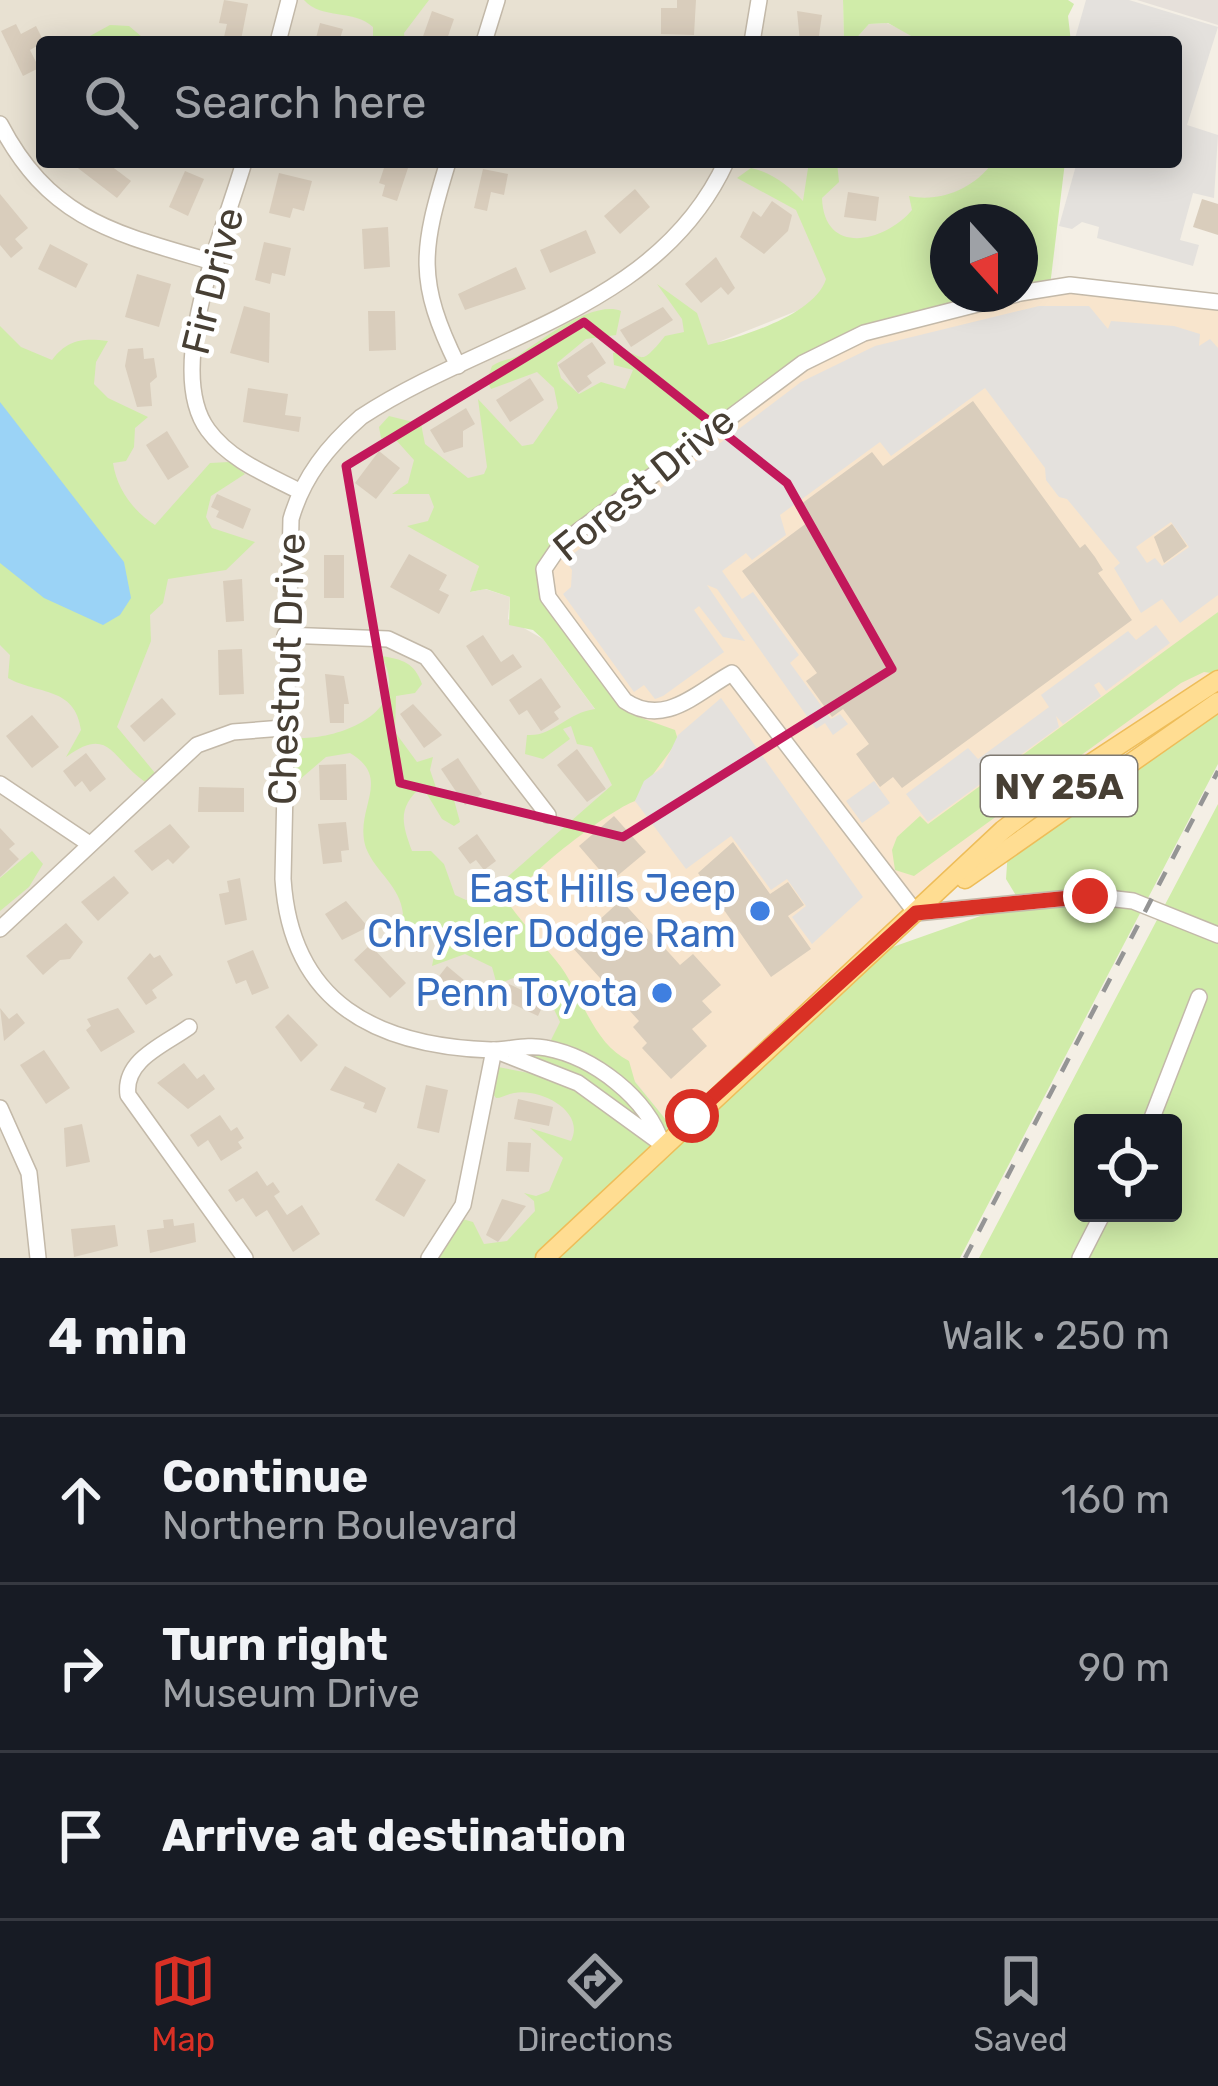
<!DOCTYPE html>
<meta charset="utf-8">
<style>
body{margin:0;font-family:Rubik,sans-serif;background:#20242c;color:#f1f3f6}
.controls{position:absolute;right:36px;bottom:36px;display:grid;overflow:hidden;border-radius:12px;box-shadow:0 6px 30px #0003}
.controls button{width:108px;height:108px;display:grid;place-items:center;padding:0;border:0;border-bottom:3px solid #363941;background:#171b24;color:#f1f3f6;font:60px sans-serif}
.compass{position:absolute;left:930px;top:204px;width:108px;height:108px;border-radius:50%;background:#171b24;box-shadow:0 6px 30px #0003;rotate:159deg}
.stop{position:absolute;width:36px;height:36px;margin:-27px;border:9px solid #d93025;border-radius:50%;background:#fff}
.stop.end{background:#d93025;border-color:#fff;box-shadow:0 3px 12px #0008}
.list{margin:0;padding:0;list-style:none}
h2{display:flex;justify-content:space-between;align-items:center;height:156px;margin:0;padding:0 48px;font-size:51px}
h2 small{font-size:39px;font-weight:400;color:#9ea1a6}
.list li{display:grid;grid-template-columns:78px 1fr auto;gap:36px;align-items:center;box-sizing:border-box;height:168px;padding:0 48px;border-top:3px solid #363941}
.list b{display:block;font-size:45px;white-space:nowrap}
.list p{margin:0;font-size:39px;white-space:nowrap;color:#9ea1a6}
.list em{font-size:39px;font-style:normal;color:#9ea1a6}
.icon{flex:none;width:66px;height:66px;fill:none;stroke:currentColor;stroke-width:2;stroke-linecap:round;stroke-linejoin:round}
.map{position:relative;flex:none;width:1218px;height:1258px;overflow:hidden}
.search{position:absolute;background:#171b24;box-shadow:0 6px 30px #0003;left:36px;right:36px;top:36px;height:132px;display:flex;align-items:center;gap:30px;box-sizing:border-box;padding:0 42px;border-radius:12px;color:#9ea1a6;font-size:45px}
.sheet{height:660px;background:#171b24}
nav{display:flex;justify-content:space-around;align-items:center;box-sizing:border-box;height:168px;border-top:3px solid #363941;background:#171b24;font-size:33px;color:#9ea1a6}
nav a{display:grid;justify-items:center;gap:6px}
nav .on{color:#d93025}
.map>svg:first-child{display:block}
.residential{fill:#e8e1d2}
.commercial{fill:#f8e5cd}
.industrial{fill:#e6e0da}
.green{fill:#d0eca9;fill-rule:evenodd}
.parking{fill:#e4e1dd;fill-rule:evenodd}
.water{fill:#9bd3f6}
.building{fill:#d9cdbc}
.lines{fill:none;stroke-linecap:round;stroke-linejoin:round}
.minor-casing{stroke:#c3b9a9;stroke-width:18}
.major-casing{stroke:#eebd59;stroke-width:21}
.minor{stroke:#fff;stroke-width:15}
.major{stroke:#ffdd92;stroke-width:18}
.rail{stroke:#959595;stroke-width:4.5;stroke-dasharray:15 15;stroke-linecap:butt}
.route{stroke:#d93025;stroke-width:15}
.marked{fill:none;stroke:#c2185b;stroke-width:9;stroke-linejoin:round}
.shop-dot{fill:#3f7fe0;stroke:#fff;stroke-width:4.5}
.labels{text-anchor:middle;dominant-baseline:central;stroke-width:10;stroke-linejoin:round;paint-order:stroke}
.shield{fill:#fff;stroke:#7e7971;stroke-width:3}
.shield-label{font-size:36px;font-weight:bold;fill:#473f34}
.street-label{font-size:39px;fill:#473f34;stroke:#fff}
.shop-label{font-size:39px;fill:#366cbe;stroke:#fff;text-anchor:end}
</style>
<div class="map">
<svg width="1218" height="1258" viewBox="0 0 1218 1258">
<rect width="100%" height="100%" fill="#f4efe5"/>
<g class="residential">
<polygon points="0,0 843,0 844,42 42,42 42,162 1007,162 948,222 923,261 721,341 479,566 471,592 485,589 510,597 508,619 543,639 640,770 675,1131 545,1258 0,1258"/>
<polygon points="887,23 913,35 922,42 853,42 869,24"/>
</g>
<polygon class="commercial" points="1050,286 1218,309 1218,612 1169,655 1218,674 1084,768 675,1131 486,896 640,770 548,597 544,569 691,442 864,333"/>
<polygon class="industrial" points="1137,0 1218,0 1218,25"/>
<g class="green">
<path d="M 304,0 L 429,0 L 404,33 L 405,42 L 373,42 L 373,27 C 354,9 322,20 304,0 Z"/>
<polygon points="843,0 1068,0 1074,4 1068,16 1071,42 922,42 888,23 869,24 853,42 844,42"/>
<polygon points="110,25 129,26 148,42 79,42"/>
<path d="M 818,162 L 837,162 L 839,182 L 822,198 C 824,257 885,242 912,210 L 909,196 C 940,203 975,188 993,162 L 1065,162 L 1050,286 L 1020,293 L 1020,222 L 948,222 L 948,294 L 1017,294 L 864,333 L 803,363 L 691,442 L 549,557 L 543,578 L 548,597 L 636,716 L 675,730 L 678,740 C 663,762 649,778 635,801 C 611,809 509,885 511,907 C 527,929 546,947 561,967 C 583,998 593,1043 629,1061 L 635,1082 L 675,1131 L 870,955 L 1020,902 L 1006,879 L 1008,850 L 1218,704 L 1218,764 L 960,1258 L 435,1258 L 438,1238 L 459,1218 L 473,1222 L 484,1244 L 507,1241 L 535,1211 L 534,1201 L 524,1193 L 536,1196 L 549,1191 L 563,1158 L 530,1128 L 571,1141 C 586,1111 540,1088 514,1093 C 507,1094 502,1098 496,1098 L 483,1081 L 489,1070 L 498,1067 L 555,1078 L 575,1089 L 577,1083 L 494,1050 L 547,1048 L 560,1022 L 541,982 L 522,974 L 497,985 L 492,967 L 465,954 L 432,966 L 436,946 L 428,932 L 408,927 L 388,933 L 403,914 C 400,885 376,873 366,848 C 353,809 394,779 350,753 L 326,757 L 298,781 L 290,779 L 288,751 L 301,738 C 344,738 413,710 381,656 C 402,659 415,663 422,684 L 415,693 L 396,696 L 395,732 L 417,762 L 433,757 L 430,770 L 439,796 L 454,800 L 460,822 L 454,826 L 442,819 L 422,786 C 398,807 401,822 412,851 L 431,851 L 444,864 L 455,895 L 466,900 L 486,896 L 612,785 L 592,747 L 577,744 L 571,726 L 563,729 L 570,739 L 543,759 L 525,754 L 527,735 C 553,737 566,713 595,709 L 543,639 L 533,630 L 509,625 L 510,597 L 486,589 L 470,592 L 479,566 L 407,526 L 428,521 L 434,507 L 429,494 L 392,494 L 408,483 L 414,460 L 396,440 L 381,438 L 379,427 L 389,416 L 421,424 L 425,444 L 468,478 L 484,474 L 487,467 L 478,399 L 522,446 L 533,444 L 558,408 L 554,388 L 537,372 L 491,389 L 487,380 L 492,366 C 500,360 511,360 519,355 C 541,340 593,300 621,311 L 616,335 L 586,339 L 557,363 L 561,378 L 579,394 L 601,382 L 625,389 L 633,370 L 614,365 L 613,353 C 646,347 634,375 665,336 L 684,332 L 682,319 L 657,284 L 697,313 L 708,345 C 741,337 815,315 826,279 L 796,210 L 737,178 L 751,168 C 771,172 789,186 803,201 L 808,168 Z"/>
<path d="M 0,326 L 21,347 L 52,360 C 68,339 83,338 108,341 L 96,362 L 94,384 L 108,398 L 148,417 L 135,428 L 134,447 L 126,461 L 113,463 C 117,489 133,511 155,525 L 210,463 L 229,462 L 245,474 L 211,496 L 206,517 L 212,528 L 255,542 L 226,570 L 168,579 L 163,603 L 150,615 L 151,641 L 117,727 L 155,773 L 148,784 C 111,760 111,724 66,757 L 81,730 C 75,686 38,695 8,678 L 10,655 L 0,645 Z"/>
<polygon points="1218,612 1218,674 1204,672 1181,683 914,876 895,870 892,850 897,837 920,816 928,824"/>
<path d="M 1218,804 L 1218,1258 L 979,1258 ZM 1083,1123 L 1173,1123 L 1173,1213 L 1083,1213 Z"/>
<polygon points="32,851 43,864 29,887 0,911 0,878"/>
</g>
<g class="parking">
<polygon points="1086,0 1129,0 1218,27 1187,125 1218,135 1214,198 1193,193 1180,240 1199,245 1193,266 1097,238 1099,227 1082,222 1072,229 1059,226 1077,162 1176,162 1176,42 1074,42"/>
<path d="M 1039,306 L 1089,306 L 1108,329 L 1111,321 L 1174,326 L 1200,334 L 1199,346 L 1210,339 L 1218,348 L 1218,595 L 1180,623 L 1162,599 L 1141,613 L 1114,568 L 1120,563 L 1067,499 L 1059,497 L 1046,480 L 1045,468 L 985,388 L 891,456 L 880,442 L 780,515 L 786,535 L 752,560 L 746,553 L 722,571 L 742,599 L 753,592 L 799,655 L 790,663 L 831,719 L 840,714 L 848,724 L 833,735 L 825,723 L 816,729 L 717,589 L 707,585 L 745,641 L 723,637 L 699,606 L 694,610 L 724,652 L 663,696 L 655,699 L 644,685 L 634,692 L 563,594 L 571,587 L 572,570 L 565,560 L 801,382 L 875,346 ZM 1171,522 L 1189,547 L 1162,566 L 1155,558 L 1147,563 L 1136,547 Z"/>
<polygon points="1156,625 1170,643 1106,691 1099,682 1094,685 1101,696 1063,724 1056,716 1059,727 928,822 906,794 968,748 978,759 1049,707 1041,695 1128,631 1136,640"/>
<polygon points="721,698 863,897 812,944 792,917 806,906 787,879 771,890 731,836 686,869 635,801 644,781 663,767 678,735"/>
<polygon points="874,781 890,803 862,823 846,801"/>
</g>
<polygon class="water" points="0,402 124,562 131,598 120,615 103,625 44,598 0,563"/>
<g class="building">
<polygon points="224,0 248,4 241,40 224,37 227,24 219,23"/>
<polygon points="677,0 696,0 694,35 661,34 661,8 677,8"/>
<polygon points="432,11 454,19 446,42 421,42"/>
<polygon points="797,11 822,15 818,42 800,42"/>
<polygon points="320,23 343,29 339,42 315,42"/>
<polygon points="16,24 21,34 36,26 44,42 30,50 39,68 23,76 1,31"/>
<polygon points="70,162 106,162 131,181 117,198"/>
<polygon points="386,162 410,162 397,201 382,196 385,185 379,183"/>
<polygon points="483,169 508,174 504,195 491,192 487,211 474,208"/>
<polygon points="185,171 204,179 188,216 169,207"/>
<polygon points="279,173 312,181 304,211 293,208 290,218 269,213"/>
<polygon points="635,189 650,207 620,234 604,216"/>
<polygon points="848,192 879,197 876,221 844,217"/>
<polygon points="0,194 28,228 15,239 23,248 11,258 0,245"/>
<polygon points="1202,199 1218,204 1218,235 1193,227"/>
<polygon points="772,201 792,215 788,231 764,254 740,237 753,211 761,217"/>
<polygon points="388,227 390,267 364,269 362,229"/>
<polygon points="586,230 596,253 550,273 540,250"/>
<polygon points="264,242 291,248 285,276 272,273 270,284 255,280"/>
<polygon points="50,244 88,264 76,288 38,269"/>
<polygon points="716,257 735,288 728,295 721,287 701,303 685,284"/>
<polygon points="516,267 526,289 465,310 458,294"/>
<polygon points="137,274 171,284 159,327 125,317"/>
<polygon points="244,306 270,313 269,363 230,353"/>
<polygon points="663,307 673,320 631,347 620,330"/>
<polygon points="368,311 395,311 396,350 369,351"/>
<polygon points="592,342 606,363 587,376 592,383 578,393 558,365"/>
<polygon points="143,348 144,359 154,358 157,377 150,383 152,406 137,407 125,366 128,349"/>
<polygon points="530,378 544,400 510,422 496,400"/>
<polygon points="248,388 288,394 285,415 301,417 299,432 243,422"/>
<polygon points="973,401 1080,548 1085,544 1095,557 1103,570 1098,573 1132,620 902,788 893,777 880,787 856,754 869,744 843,709 832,717 806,681 817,673 742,571 808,522 797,507 872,452 883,466"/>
<polygon points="466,408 475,424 463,431 463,447 444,453 430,430"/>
<polygon points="167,431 189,467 168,480 146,445"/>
<polygon points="379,451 400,468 376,499 355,483"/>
<polygon points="217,494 251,509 243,529 216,517 219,511 211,507"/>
<polygon points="1172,524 1187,546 1164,563 1154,537"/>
<polygon points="409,554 447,575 439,590 449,595 439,614 390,587"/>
<rect x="324" y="555" width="20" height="43"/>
<polygon points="242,579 244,621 226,622 223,581"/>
<polygon points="483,635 501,662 513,654 522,667 492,686 466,646"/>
<polygon points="242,649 244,694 219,695 218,650"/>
<polygon points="325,674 344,676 349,704 344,704 344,723 330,723"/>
<polygon points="541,678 561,707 554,712 559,719 541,731 527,710 519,715 509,700"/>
<polygon points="162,698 176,714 144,742 130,726"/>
<polygon points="413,704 442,735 424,748 400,714"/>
<polygon points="32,715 59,747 32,768 6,736"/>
<polygon points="577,749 606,789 587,802 557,765"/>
<polygon points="86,753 106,779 90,792 82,781 75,787 63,771"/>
<polygon points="458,758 482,794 465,805 441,769"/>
<polygon points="346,764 347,800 320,800 319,765"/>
<polygon points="199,787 244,788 244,812 198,812"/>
<polygon points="614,816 646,852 610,882 579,846"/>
<polygon points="346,822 349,850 341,851 342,862 323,864 318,824"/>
<polygon points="170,824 190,847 173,864 168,859 152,871 134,851"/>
<polygon points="0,828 15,844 9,849 19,859 0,877"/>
<polygon points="477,834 496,861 484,870 476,860 470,864 458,848"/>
<polygon points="733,842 770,894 788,882 804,905 788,916 811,949 771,977 698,873"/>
<polygon points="114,876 129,893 98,921 81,902"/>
<polygon points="240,878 247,920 225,925 219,894 229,892 227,881"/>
<polygon points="621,900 680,965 693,954 721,985 702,1001 712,1012 692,1029 707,1046 671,1079 642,1048 647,1043 633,1027 639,1021 571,946"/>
<polygon points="346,901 368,927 342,940 325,914"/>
<polygon points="66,923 83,942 70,959 60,960 43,975 26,956"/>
<polygon points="370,945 406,983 390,998 354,960"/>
<polygon points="253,950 269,988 252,995 246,980 236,984 227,961"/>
<polygon points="150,953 154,958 160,955 173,975 152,990 157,998 146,1005 127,978"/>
<polygon points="447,966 477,991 463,1008 433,984"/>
<polygon points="509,984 545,1001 538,1016 502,999"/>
<polygon points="0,1008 9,1019 17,1013 25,1023 4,1041"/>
<polygon points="118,1008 135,1032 101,1052 86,1030 91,1026 87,1019"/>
<polygon points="288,1014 318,1045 301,1062 275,1027"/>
<polygon points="44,1050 70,1088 46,1104 20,1065"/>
<polygon points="184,1063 197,1079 204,1074 215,1089 188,1109 157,1083"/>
<polygon points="345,1066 386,1088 376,1113 363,1108 365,1103 330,1090"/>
<polygon points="426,1085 448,1090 439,1133 417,1128"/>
<polygon points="518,1099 553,1107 549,1126 514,1119"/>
<polygon points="220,1115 231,1131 237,1127 244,1138 238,1142 242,1148 221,1161 208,1140 198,1147 190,1135"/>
<polygon points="82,1124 90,1162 66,1167 64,1128"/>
<polygon points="508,1142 531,1143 529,1172 506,1171"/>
<polygon points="398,1163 426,1180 404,1217 375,1200"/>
<polygon points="257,1171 267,1186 273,1182 280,1192 274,1196 287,1215 302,1205 320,1234 293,1252 267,1210 256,1217 243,1198 236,1202 228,1190"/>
<polygon points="502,1199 526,1206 498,1242 486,1235"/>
<polygon points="173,1219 174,1226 194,1223 196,1242 150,1253 147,1230 164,1228 163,1220"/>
<polygon points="115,1225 118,1246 74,1257 71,1229"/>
</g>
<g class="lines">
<defs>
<g id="minor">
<polyline points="278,42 289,0"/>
<polyline points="484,42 497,0"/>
<polyline points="752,42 759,0"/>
<path d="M 0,124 C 51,222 118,234 216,263"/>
<path d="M 244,162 C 225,229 163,369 208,430 C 230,460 266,474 299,491"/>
<path d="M 448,162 C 421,250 416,281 458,366"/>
<polyline points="1020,293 1070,285 1218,302"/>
<path d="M 1017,294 L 864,333 L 803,363 L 561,544 L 544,569 L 548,597 L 625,701 C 665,728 697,692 732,673 L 916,913 L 1090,896 L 1133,901 L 1218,935"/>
<polyline points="285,635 388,639 426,657 548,815"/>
<polyline points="0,784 88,843"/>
<polyline points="0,929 197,745 233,732 283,728"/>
<path d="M 189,1027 C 164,1045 123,1060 128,1095 L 245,1258"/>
<path d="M 494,1050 L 578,1083 L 662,1144 C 647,1098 594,1057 546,1048 C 527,1044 509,1050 491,1050 C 376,1046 291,1003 283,879 L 291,519 C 303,477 328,446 361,417 C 486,335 658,310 726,162"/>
<polyline points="0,1108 29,1173 38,1258"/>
<polyline points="1150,1123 1199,997"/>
<polyline points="429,1258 463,1205 494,1050"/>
<polyline points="1080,1258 1103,1213"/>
</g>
<g id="major">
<polyline points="965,879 1218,702"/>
<polyline points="545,1258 1003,830 1084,768 1218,680"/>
</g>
</defs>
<use href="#minor" class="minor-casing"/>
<use href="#major" class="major-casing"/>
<use href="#minor" class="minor"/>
<use href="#major" class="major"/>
<polyline class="rail" points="965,1258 1218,771"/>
</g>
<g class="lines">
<polyline class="route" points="692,1116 916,913 1090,896"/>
</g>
<path class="marked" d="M 584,322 L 787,483 L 892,669 L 623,837 L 400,783 L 346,466 Z"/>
<g class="shop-dot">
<circle cx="760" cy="911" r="12"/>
<circle cx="662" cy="993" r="12"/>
</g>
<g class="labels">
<rect class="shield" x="981" y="756" width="156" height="60" rx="9"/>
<g class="shield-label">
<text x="1059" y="786">NY 25A</text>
</g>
<g class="street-label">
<text transform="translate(213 281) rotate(-76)">Fir Drive</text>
<text transform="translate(644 484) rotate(-39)">Forest Drive</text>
<text transform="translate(287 669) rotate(-88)">Chestnut Drive</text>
</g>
<g class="shop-label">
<text x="736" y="889">East Hills Jeep<tspan x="736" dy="45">Chrysler Dodge Ram</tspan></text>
<text x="638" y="993">Penn Toyota</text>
</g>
</g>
</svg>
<div class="controls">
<button><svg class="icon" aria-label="locate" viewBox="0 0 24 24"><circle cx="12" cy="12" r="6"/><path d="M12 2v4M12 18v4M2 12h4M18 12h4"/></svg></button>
</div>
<svg class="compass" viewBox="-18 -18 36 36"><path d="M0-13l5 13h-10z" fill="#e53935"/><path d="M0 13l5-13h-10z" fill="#9ea1a6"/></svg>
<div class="stop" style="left:692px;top:1116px"></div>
<div class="stop end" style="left:1090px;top:896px"></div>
<div class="search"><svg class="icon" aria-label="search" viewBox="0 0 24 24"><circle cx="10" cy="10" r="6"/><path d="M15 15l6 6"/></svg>Search here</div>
</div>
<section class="sheet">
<h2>4 min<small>Walk · 250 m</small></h2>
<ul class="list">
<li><svg class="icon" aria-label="ahead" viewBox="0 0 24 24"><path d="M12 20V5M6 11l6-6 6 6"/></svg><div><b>Continue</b><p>Northern Boulevard</p></div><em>160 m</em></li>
<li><svg class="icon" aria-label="right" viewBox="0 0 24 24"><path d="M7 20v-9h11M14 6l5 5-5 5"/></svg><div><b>Turn right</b><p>Museum Drive</p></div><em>90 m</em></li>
<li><svg class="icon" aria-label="arrive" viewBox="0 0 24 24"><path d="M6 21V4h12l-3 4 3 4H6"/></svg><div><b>Arrive at destination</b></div></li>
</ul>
</section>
<nav>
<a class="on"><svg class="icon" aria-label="map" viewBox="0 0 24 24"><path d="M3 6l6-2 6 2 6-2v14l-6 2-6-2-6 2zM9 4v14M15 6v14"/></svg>Map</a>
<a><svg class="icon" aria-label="directions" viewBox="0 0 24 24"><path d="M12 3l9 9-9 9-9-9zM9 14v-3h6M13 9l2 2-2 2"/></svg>Directions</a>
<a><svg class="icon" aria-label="saved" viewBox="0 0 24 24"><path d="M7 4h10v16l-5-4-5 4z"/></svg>Saved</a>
</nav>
